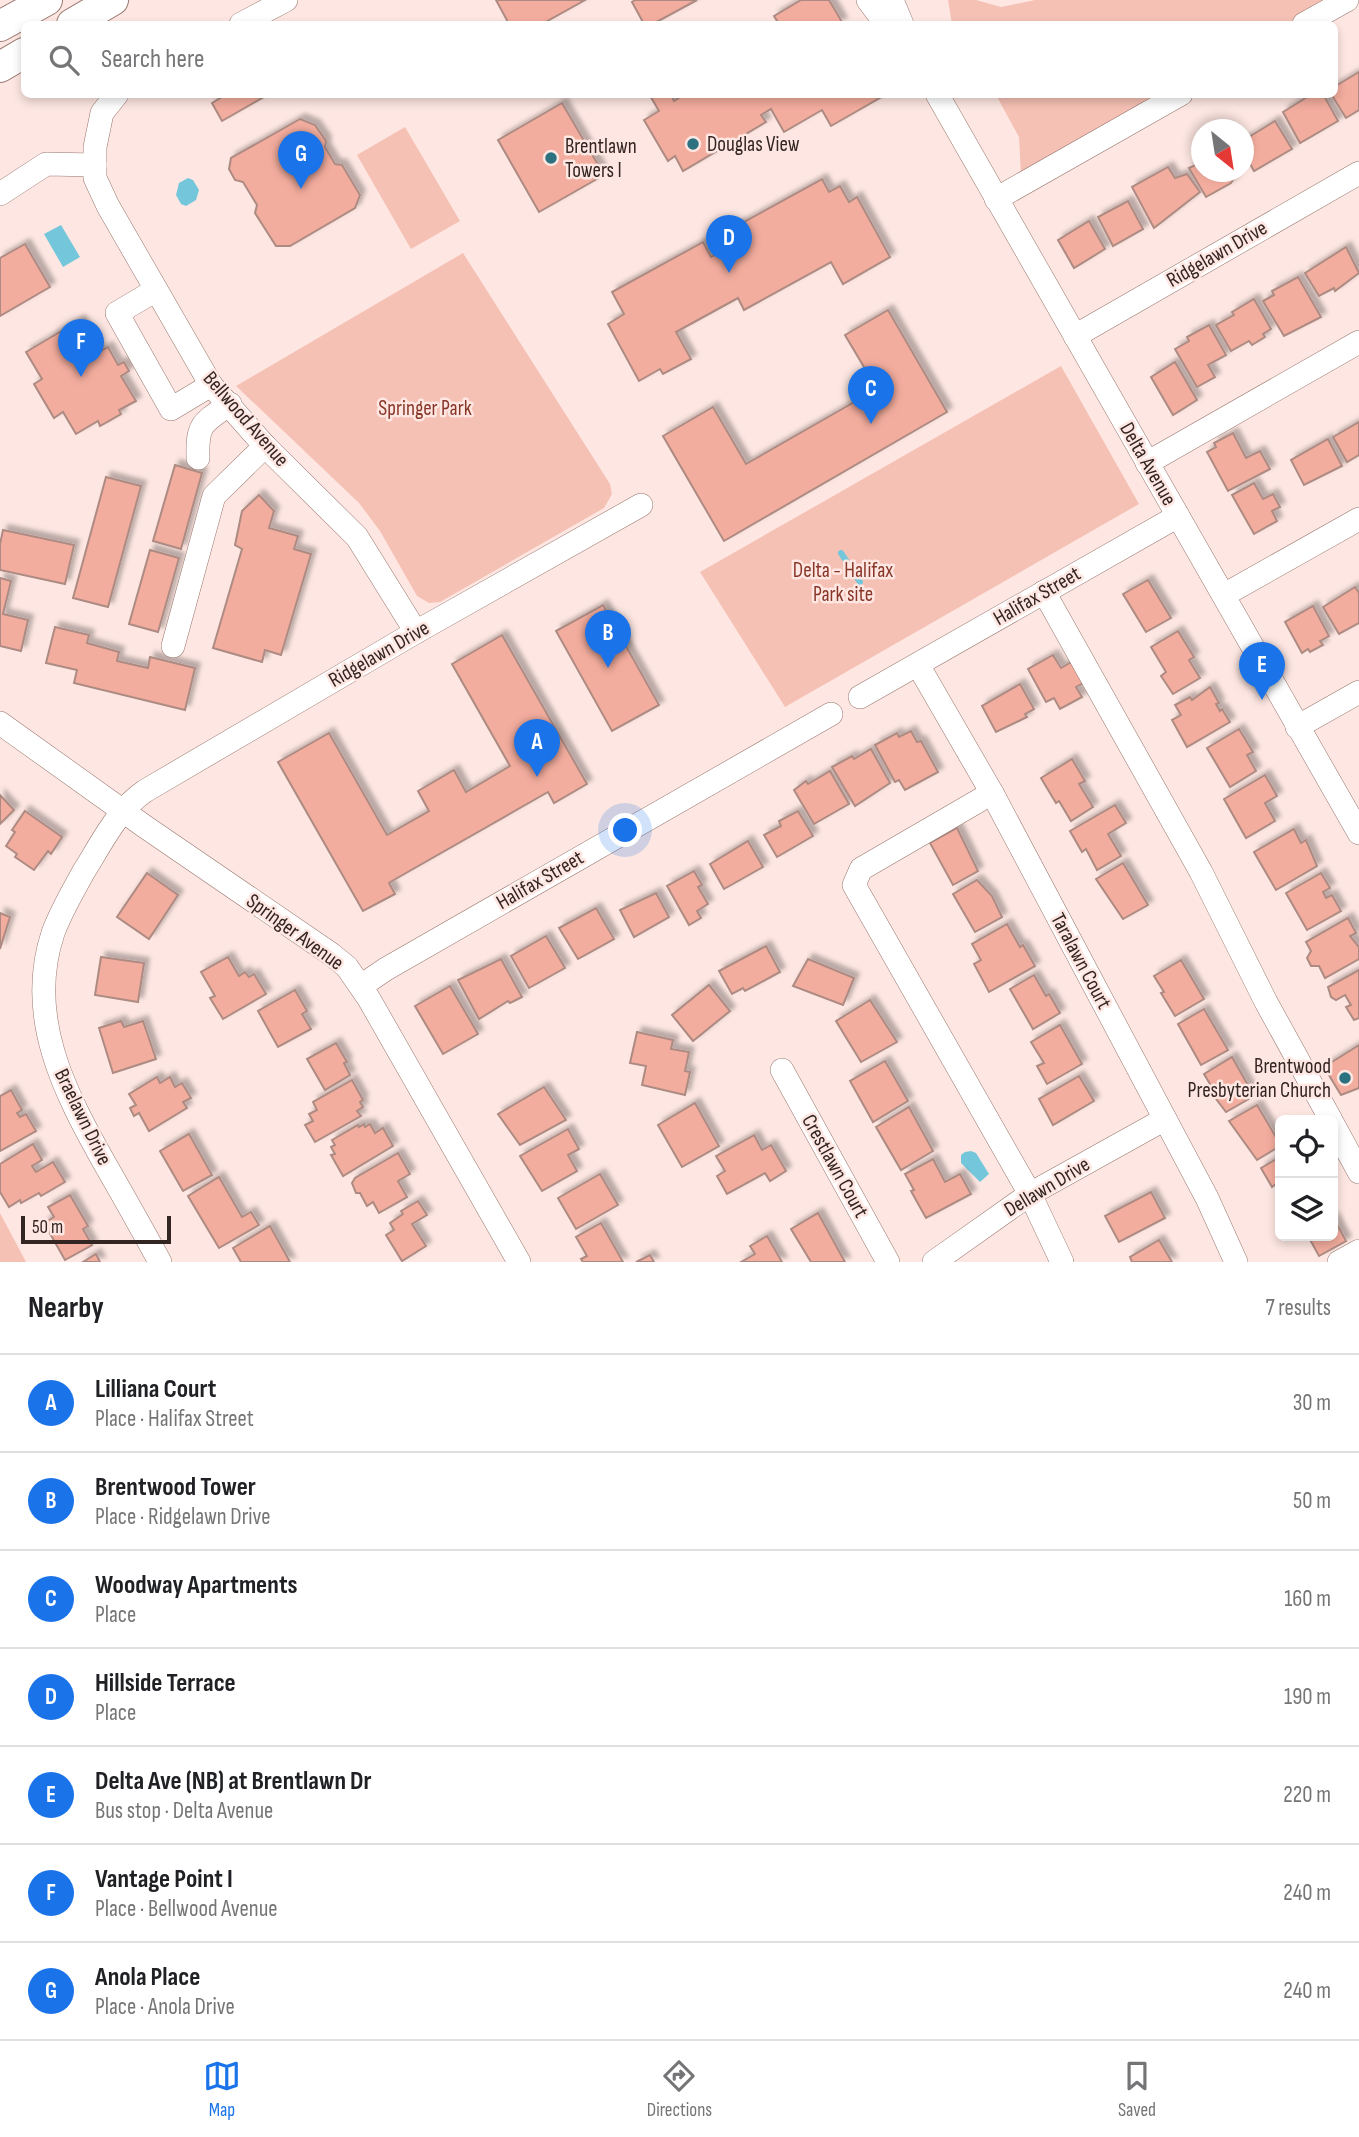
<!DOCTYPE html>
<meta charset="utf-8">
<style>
body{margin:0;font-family:"Sofia Sans Condensed",sans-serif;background:#f2f2f2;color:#202124}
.controls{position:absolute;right:21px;bottom:21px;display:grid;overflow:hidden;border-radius:10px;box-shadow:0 4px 10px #0003}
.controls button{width:63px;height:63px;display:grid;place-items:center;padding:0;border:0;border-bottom:2px solid #e0e0e0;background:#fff;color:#202124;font:35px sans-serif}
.compass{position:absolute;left:1191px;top:119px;width:63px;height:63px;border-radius:50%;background:#fff;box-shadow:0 4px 10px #0003;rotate:150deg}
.scale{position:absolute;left:21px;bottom:18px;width:150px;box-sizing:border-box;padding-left:7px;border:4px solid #332522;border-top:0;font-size:19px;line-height:24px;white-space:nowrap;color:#332522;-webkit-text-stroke:5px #fee7e2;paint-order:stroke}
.you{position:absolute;left:626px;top:831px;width:24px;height:24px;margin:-18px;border:5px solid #fff;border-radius:50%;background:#1a73e8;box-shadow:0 0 0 10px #1a73e833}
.badge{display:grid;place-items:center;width:46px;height:46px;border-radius:50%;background:#1a73e8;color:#fff;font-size:23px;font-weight:700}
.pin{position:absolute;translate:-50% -58px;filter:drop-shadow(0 2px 4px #0008)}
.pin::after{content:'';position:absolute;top:37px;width:24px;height:21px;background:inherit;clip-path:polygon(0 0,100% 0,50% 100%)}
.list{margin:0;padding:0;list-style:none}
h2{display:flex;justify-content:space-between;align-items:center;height:91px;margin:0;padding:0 28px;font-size:30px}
h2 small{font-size:23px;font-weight:400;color:#757577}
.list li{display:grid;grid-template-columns:46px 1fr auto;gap:21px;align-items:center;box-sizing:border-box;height:98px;padding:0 28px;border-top:2px solid #e0e0e0}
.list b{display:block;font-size:26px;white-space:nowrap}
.list p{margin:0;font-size:23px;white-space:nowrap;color:#757577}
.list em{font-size:23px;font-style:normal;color:#757577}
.icon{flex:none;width:38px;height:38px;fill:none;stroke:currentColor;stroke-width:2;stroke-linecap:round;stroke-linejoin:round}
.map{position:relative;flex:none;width:1359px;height:1262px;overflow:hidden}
.search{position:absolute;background:#fff;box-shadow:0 4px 10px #0003;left:21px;right:21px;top:21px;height:77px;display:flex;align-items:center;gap:18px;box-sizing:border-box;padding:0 24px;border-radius:10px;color:#757577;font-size:26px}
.sheet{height:777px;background:#fff}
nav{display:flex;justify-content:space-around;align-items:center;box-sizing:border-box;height:98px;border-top:2px solid #e0e0e0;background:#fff;font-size:19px;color:#757577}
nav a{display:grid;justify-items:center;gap:4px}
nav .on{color:#1a73e8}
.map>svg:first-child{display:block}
.green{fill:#f6c1b5}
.water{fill:#74c7db}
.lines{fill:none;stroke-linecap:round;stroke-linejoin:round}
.stream{stroke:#74c7db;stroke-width:6}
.building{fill:#f3ad9e;stroke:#ad8b83;stroke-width:2;filter:url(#shadow)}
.minor-casing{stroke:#98766e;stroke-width:24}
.major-casing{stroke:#98766e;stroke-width:32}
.minor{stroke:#fff;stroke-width:23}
.major{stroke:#fff;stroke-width:30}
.poi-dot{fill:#2c7180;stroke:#fee7e2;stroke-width:2.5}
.labels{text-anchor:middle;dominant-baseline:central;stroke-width:5;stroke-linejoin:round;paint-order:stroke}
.poi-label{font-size:21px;fill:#332522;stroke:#fee7e2;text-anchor:start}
.street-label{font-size:21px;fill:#332522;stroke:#fee7e2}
.park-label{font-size:21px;fill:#883627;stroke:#fee7e2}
</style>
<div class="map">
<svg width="1359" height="1262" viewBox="0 0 1359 1262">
<defs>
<filter id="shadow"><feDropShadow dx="5" dy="-5" stdDeviation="2" flood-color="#0004"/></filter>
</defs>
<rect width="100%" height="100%" fill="#fee7e2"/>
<g class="green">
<polygon points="948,0 976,0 1001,7 1035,0 1332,0 1288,24 952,24"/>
<polygon points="996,95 1164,95 1021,175 1019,137"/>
<polygon points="405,127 460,221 411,249 357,155"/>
<polygon points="463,253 610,484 612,494 604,508 440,602 429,603 417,596 380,531 359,503 236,386"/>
<polygon points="1061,366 1139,504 785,707 700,572"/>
<polygon points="0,1213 26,1262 0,1262"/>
</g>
<g class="water">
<polygon points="188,178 193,180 199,190 196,200 186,206 181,204 176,195 179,183"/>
<polygon points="61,225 80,257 63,267 44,234"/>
<polygon points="971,1151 976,1153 989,1174 980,1182 961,1163 961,1155 965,1152"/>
</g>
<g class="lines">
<polyline class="stream" points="841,553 860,582"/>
</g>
<g class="building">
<polygon points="496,0 585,0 542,24 509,24"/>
<polygon points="635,0 697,0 653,24 644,24 632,2"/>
<polygon points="801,0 829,0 842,22 838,24 779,24 774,16"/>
<polygon points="1359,72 1359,110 1346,118 1331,94 1334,94 1334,87"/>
<polygon points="227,94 269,94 222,121 212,103"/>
<polygon points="649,94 671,94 674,101 685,94 885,95 831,126 822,110 784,132 771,109 761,115 766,122 683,171 675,156 668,161 644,120 659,111"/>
<polygon points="1312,94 1323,94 1338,121 1300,143 1283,112"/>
<polygon points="562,103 604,175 539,212 498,140"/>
<polygon points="300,119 315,125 326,141 325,147 335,164 342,165 360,195 355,208 290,246 276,246 255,213 257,205 243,182 235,180 229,169 231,158"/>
<polygon points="1275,121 1292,149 1254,171 1244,153 1244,140"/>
<polygon points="1202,162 1202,172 1238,172 1231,183 1206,197 1189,168"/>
<polygon points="1168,167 1175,178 1187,174 1200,192 1154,228 1132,187"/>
<polygon points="822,179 829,192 840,186 849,202 857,197 890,257 843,284 831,262 744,310 738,298 676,332 691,359 663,374 660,369 639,381 608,324 624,314 612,292 703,242 711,257 720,252 713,239"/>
<polygon points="1128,201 1143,229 1113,246 1098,217"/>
<polygon points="1089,221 1105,249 1074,268 1058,240"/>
<polygon points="25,244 50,287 0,316 0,258"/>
<polygon points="1346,247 1359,273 1335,291 1334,288 1319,296 1305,273"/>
<polygon points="1298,277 1321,317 1284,336 1263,301 1274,295 1272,291"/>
<polygon points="1254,299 1271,329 1263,334 1265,337 1252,345 1249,341 1231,351 1216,325 1234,315 1232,312"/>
<polygon points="888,310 947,412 724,541 663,436 713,407 746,464 877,389 845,335"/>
<polygon points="80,320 99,352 108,347 118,365 124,362 129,371 121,376 136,401 119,410 121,414 100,426 98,421 76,434 63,412 54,418 34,384 42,379 26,352"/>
<polygon points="1209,325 1226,355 1208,365 1215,377 1197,387 1175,349 1189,341 1187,337"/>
<polygon points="1175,362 1197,400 1173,415 1151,377"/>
<polygon points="1359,422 1359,455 1347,462 1333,437"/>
<polygon points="1233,433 1246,458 1260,451 1270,469 1228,491 1207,452 1216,447 1214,443"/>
<polygon points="1328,439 1342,466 1304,485 1291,460"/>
<polygon points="175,465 202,473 181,549 153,541"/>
<polygon points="106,477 141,486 108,607 73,598"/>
<polygon points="1254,483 1263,499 1273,494 1280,507 1272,511 1277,521 1254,534 1232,495"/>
<polygon points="259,495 274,511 269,528 298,536 294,549 311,554 281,655 265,650 262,662 213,648 242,549 235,545 242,511"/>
<polygon points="3,530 74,545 65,584 0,570 0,544"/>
<polygon points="150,550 179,558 158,632 129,624"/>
<polygon points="0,578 11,581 3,614 28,620 21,651 0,646"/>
<polygon points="1148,580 1171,618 1146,632 1123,594"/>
<polygon points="1355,587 1359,593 1359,623 1339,634 1323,607"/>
<polygon points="603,605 659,705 612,731 556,631"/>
<polygon points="1313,606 1329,636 1320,641 1323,645 1310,652 1308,649 1302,653 1285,622"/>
<polygon points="55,627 89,635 87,643 119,652 117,661 148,668 150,657 195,668 185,710 74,683 77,670 46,663"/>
<polygon points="1178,631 1194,657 1189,660 1200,678 1173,694 1161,676 1166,672 1151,647"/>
<polygon points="502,635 587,784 554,803 548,792 392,881 389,883 395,894 363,911 278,762 329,733 387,835 429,811 418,791 454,770 466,792 510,766 452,664"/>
<polygon points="1053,655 1061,668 1073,661 1085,682 1076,687 1082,697 1060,709 1054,698 1046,702 1028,669"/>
<polygon points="1020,684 1034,709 1025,714 1027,717 996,732 982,706"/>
<polygon points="1210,687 1219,703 1216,704 1220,711 1222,709 1230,722 1187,747 1172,720 1181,715 1175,705 1190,697 1192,700"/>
<polygon points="1239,729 1253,752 1247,755 1256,771 1230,787 1207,748"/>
<polygon points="911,731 917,742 921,741 938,772 905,790 899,780 895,782 875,745 897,733 899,737"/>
<polygon points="871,749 890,783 855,806 832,767 852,756 854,759"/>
<polygon points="1072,759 1085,781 1079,784 1093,807 1071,821 1059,801 1056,803 1041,778"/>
<polygon points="830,771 849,804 814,824 794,790 806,781 808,784"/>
<polygon points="1265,775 1277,796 1265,803 1275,821 1246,838 1224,799"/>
<polygon points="0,795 14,810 0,824"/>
<polygon points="1115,805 1126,823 1108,834 1121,856 1097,870 1086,849 1082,852 1070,831"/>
<polygon points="25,811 62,837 51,854 48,851 34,870 15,857 17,854 6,846 15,832 12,830"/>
<polygon points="798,811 813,836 777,857 764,835 781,826 779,821"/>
<polygon points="957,828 978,871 953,885 930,843"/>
<polygon points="1294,829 1301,843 1306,840 1317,866 1276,890 1254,852"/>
<polygon points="748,841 763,867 724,889 710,864"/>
<polygon points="1123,863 1148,905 1123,919 1096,879"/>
<polygon points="694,871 702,885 698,887 708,904 697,911 701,918 689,925 667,886"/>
<polygon points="147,873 178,895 149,939 117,917"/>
<polygon points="1321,873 1330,888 1323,892 1326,898 1332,895 1341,911 1307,930 1286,893"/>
<polygon points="977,880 992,896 1002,917 975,932 953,894"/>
<polygon points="656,893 669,917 634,937 620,910"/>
<polygon points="596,908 614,939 578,959 559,928"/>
<polygon points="0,913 10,917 0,949"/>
<polygon points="1348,918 1356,933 1350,936 1359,947 1359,959 1325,978 1319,966 1311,966 1307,958 1311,951 1306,942"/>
<polygon points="1007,924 1020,947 1023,945 1035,966 989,992 974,964 981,960 972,944"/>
<polygon points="546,936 565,968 529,988 511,956"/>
<polygon points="766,946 780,972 745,991 743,988 732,994 719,971"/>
<polygon points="101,957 144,963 138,1002 95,995"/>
<polygon points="228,957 239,976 245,972 249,977 254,974 266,994 223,1019 210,998 215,996 201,972"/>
<polygon points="501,959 522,997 510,1003 508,1001 479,1019 458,980"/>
<polygon points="808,959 854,978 843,1005 793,986"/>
<polygon points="1181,960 1204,999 1175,1016 1161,993 1164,992 1154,976"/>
<polygon points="1359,970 1359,1018 1354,1020 1346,1007 1351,1005 1345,995 1336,1000 1331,997 1328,987"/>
<polygon points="1034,975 1046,996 1049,994 1060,1013 1033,1029 1010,989"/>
<polygon points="709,985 730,1011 693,1041 672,1015"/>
<polygon points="450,986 478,1034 443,1054 415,1006"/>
<polygon points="295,990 307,1011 302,1014 311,1029 278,1047 258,1011"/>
<polygon points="870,1000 897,1042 861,1062 836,1021"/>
<polygon points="1204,1009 1228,1050 1201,1065 1178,1024"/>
<polygon points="121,1021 124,1027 143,1021 156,1059 113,1073 99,1028"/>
<polygon points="1060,1025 1082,1064 1047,1084 1037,1066 1044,1063 1031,1042"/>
<polygon points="637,1032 673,1040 671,1049 689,1052 685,1071 690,1072 685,1095 642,1085 646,1066 630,1063"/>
<polygon points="336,1043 347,1062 344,1063 350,1075 325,1090 307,1059"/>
<polygon points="1359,1045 1359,1088 1341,1095 1324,1067"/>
<polygon points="1232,1057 1254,1096 1226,1112 1210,1091 1213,1089 1204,1074"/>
<polygon points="885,1061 908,1101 873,1122 850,1081"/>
<polygon points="1079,1076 1094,1101 1053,1125 1039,1099"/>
<polygon points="157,1077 160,1083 170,1077 175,1087 182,1083 191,1098 183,1102 187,1108 149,1131 139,1113 134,1116 130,1108 136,1105 129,1094"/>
<polygon points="352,1080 363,1100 360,1102 363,1107 357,1111 361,1116 315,1142 305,1125 313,1121 309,1114 317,1110 313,1102"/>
<polygon points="544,1087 566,1120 520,1145 498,1114"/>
<polygon points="11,1090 22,1110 17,1113 20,1117 26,1114 36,1131 0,1151 0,1096"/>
<polygon points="695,1103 719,1146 682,1167 658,1125"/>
<polygon points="1257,1105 1280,1144 1280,1146 1257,1160 1229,1121"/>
<polygon points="909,1107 933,1151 901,1170 876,1127"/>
<polygon points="364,1124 365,1127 370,1124 375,1133 383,1128 393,1146 343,1176 331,1155 335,1154 331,1147 335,1145 332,1140 358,1125 359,1127"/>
<polygon points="568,1129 579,1149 568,1155 577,1171 542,1191 520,1156"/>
<polygon points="189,1134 212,1175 183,1191 160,1151"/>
<polygon points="754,1135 762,1150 771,1145 786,1171 770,1181 765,1173 727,1194 717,1176 725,1171 716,1156"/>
<polygon points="33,1144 42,1160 32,1166 36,1172 53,1162 65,1182 41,1196 39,1193 21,1203 20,1200 9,1207 0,1192 0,1164"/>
<polygon points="398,1153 410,1174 398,1181 407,1197 379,1213 373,1202 367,1206 360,1193 356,1193 352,1183 355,1178"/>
<polygon points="1280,1157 1280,1192 1276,1184 1272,1187 1261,1168"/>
<polygon points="933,1159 945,1182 960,1174 971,1194 926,1218 911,1191 914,1190 905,1174"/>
<polygon points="600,1174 618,1205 576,1229 558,1198"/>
<polygon points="219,1177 242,1217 251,1212 259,1225 219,1248 188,1196"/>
<polygon points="1151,1192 1165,1218 1119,1242 1105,1216"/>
<polygon points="70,1195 88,1226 83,1229 92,1245 65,1260 44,1223 54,1217 48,1207"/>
<polygon points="418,1201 427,1215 412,1224 426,1246 402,1261 386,1235 394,1230 390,1223 403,1214 401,1211"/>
<polygon points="818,1213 845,1262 811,1262 791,1229"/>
<polygon points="1333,1217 1346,1241 1319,1256 1308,1236 1333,1236"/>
<polygon points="601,1223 623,1262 583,1262 581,1259 587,1256 576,1237"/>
<polygon points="270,1226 290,1262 241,1262 233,1248"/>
<polygon points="767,1236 782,1262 741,1262 755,1254 750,1246"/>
<polygon points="1159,1240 1172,1262 1132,1262 1130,1257"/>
<polygon points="96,1254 100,1262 83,1262"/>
<polygon points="650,1255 654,1262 636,1262"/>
</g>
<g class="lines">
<defs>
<g id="minor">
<polyline points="868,0 886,24"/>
<polyline points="892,0 902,24"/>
<polyline points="241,24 286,0"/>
<polyline points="1304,24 1347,0"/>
<polyline points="117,94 102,113 95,147 95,178 108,206 211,385 265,446 357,537 416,632"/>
<polyline points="937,94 1359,833"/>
<polyline points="0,194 46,164 95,165"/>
<polyline points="996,199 1181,94"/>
<polyline points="156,290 117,313 171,409 211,385"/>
<polyline points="1075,336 1359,173"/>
<path d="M 198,458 C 197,424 202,423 230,404"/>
<polyline points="1147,463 1359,342"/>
<polyline points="1044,592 1201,872 1266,1002 1331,1120"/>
<polyline points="1224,595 1359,519"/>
<polyline points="173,646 214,496 265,446"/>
<polyline points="918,665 992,793 1207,1198 1236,1262"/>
<polyline points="860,697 1178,516"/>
<polyline points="0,723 144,826 331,954 347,967 369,999 519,1262"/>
<polyline points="1297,727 1359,692"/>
<polyline points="992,793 861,869 854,885 1030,1194 1062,1262"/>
<polyline points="361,986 386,969 831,714"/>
<polyline points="782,1070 888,1262"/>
<polyline points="1333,1124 1359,1172"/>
<path d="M 160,1262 C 142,1229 124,1197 105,1164 C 65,1093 25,1017 53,933 C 61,911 73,891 84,871 C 101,844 118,809 145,791 L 416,632 L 641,505"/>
<polyline points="934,1262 1030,1194 1165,1119"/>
<polyline points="1339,1262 1359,1251"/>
</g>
<g id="major">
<polyline points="72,24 113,0"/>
<polyline points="0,26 47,0"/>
<polyline points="0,67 24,53"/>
</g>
</defs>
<use href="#minor" class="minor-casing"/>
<use href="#major" class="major-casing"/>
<use href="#minor" class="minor"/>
<use href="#major" class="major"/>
</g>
<g class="poi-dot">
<circle cx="693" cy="144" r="7"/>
<circle cx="551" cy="158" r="7"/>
<circle cx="1345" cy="1078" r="7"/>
</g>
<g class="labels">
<g class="poi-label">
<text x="707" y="144">Douglas View</text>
<text x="565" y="146">Brentlawn<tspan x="565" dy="24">Towers I</tspan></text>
<text x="1331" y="1066" text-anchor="end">Brentwood<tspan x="1331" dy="24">Presbyterian Church</tspan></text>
</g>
<g class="street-label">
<text transform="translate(1217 254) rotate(-30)">Ridgelawn Drive</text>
<text transform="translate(246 419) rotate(49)">Bellwood Avenue</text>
<text transform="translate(1148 464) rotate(60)">Delta Avenue</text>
<text transform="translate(1037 596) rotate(-30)">Halifax Street</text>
<text transform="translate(379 654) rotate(-30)">Ridgelawn Drive</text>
<text transform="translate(540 880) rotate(-30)">Halifax Street</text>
<text transform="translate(295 932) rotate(36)">Springer Avenue</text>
<text transform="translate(1081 961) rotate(62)">Taralawn Court</text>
<text transform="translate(83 1117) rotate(64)">Braelawn Drive</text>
<text transform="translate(835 1166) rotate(61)">Crestlawn Court</text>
<text transform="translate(1047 1187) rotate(-31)">Dellawn Drive</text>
</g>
<g class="park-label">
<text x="425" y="408">Springer Park</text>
<text x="843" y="570">Delta - Halifax<tspan x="843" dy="24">Park site</tspan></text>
</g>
</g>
</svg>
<div class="controls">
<button><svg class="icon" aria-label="locate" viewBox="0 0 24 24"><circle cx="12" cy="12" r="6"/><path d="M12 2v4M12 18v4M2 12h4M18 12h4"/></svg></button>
<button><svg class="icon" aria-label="layers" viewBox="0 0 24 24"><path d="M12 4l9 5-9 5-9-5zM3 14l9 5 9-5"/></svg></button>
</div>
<svg class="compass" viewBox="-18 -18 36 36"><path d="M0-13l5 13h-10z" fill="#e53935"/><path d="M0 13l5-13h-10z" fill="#757577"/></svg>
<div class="scale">50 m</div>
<div class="you"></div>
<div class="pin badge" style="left:537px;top:777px">A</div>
<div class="pin badge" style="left:608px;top:668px">B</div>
<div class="pin badge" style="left:871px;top:424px">C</div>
<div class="pin badge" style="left:729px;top:273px">D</div>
<div class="pin badge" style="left:1262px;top:700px">E</div>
<div class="pin badge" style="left:81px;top:377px">F</div>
<div class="pin badge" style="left:301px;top:189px">G</div>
<div class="search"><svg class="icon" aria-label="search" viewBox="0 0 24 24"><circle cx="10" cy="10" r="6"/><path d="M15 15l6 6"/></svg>Search here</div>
</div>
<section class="sheet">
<h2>Nearby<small>7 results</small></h2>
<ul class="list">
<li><span class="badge">A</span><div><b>Lilliana Court</b><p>Place · Halifax Street</p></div><em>30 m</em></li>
<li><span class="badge">B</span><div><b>Brentwood Tower</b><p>Place · Ridgelawn Drive</p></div><em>50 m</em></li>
<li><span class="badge">C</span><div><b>Woodway Apartments</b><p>Place</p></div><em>160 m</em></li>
<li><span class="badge">D</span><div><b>Hillside Terrace</b><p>Place</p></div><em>190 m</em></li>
<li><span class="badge">E</span><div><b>Delta Ave (NB) at Brentlawn Dr</b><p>Bus stop · Delta Avenue</p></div><em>220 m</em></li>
<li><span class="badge">F</span><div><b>Vantage Point I</b><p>Place · Bellwood Avenue</p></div><em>240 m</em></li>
<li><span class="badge">G</span><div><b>Anola Place</b><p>Place · Anola Drive</p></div><em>240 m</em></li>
</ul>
</section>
<nav>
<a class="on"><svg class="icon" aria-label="map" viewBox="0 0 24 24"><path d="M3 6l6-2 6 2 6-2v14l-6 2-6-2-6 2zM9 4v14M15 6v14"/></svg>Map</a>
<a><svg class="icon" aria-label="directions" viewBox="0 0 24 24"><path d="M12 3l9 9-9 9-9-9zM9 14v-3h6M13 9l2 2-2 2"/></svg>Directions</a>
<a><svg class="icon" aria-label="saved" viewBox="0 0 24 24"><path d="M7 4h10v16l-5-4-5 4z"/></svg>Saved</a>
</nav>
